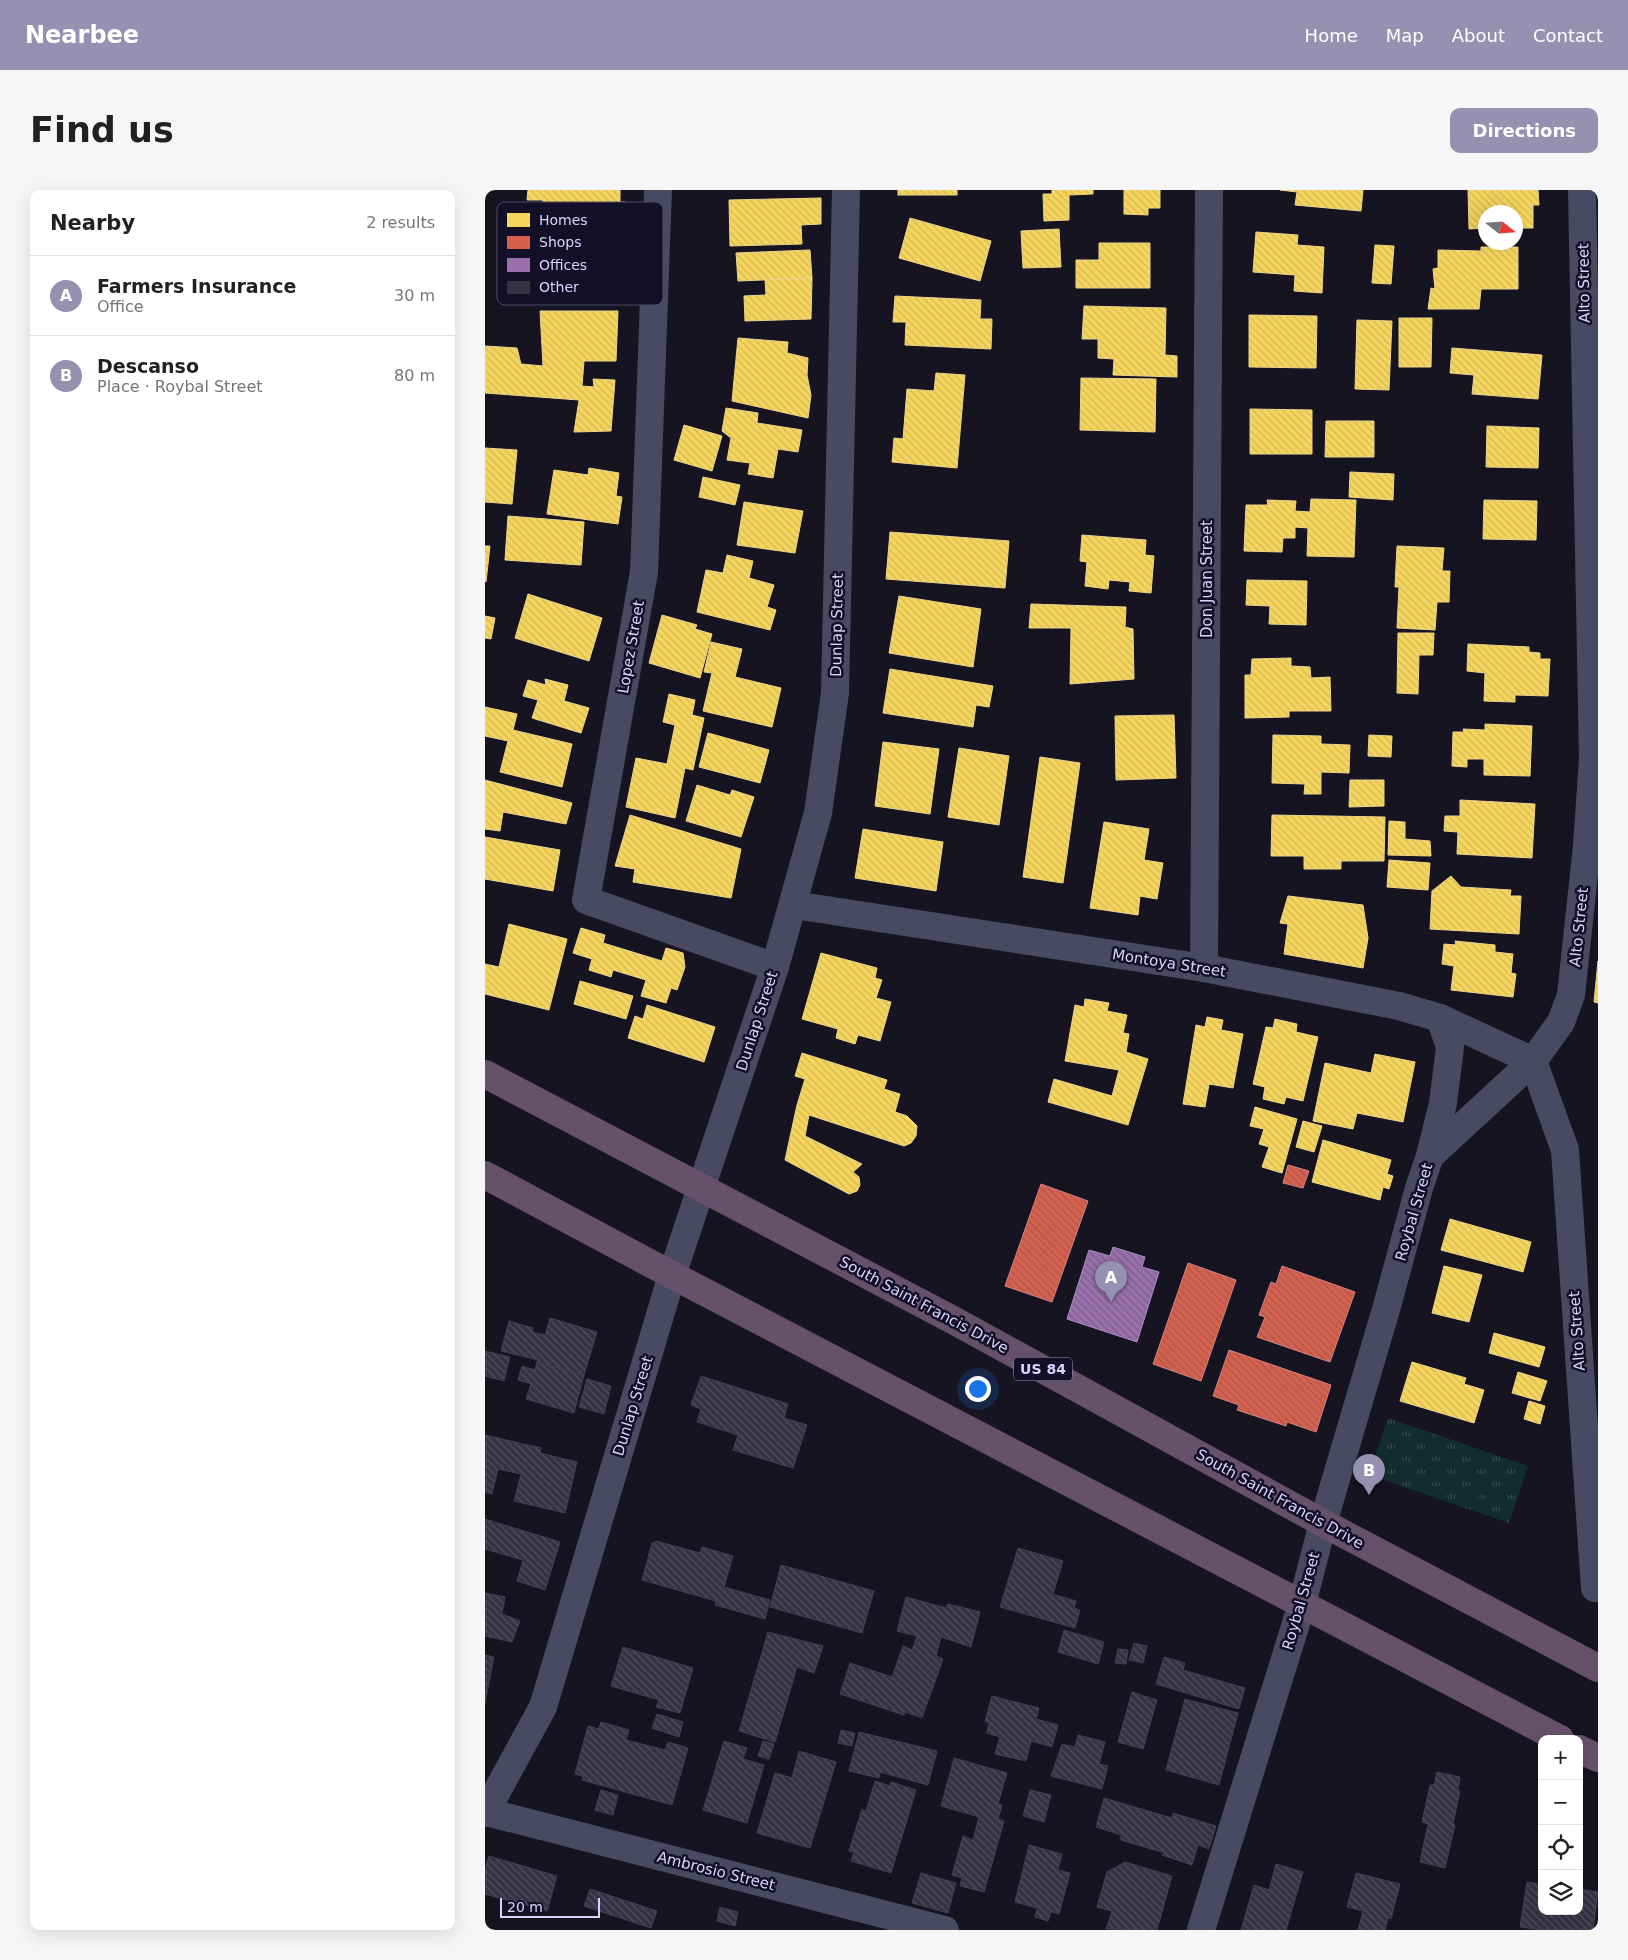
<!DOCTYPE html>
<meta charset="utf-8">
<style>
body{margin:0;font-family:"DejaVu Sans",sans-serif;background:#f6f6f6;color:#202124}
.controls{position:absolute;right:15px;bottom:15px;display:grid;overflow:hidden;border-radius:10px;box-shadow:0 5px 20px #0002}
.controls button{width:45px;height:45px;display:grid;place-items:center;padding:0;border:0;border-bottom:1px solid #e0e0e0;background:#fff;color:#202124;font:25px sans-serif}
.compass{position:absolute;left:993px;top:15px;width:45px;height:45px;border-radius:50%;background:#fff;box-shadow:0 5px 20px #0002;rotate:107deg}
.scale{position:absolute;left:15px;bottom:12px;width:100px;box-sizing:border-box;padding-left:5px;border:2px solid #d9d4ff;border-top:0;font-size:14px;line-height:18px;white-space:nowrap;color:#d9d4ff;-webkit-text-stroke:4px #130f26;paint-order:stroke}
.you{position:absolute;left:492px;top:1198px;width:18px;height:18px;margin:-12px;border:4px solid #fff;border-radius:50%;background:#1a73e8;box-shadow:0 0 0 8px #1a73e833}
.badge{display:grid;place-items:center;width:32px;height:32px;border-radius:50%;background:#9591b1;color:#fff;font-size:16px;font-weight:700}
.pin{position:absolute;translate:-50% -41px;filter:drop-shadow(0 1px 2px #0008)}
.pin::after{content:'';position:absolute;top:26px;width:18px;height:15px;background:inherit;clip-path:polygon(0 0,100% 0,50% 100%)}
.list{margin:0;padding:0;list-style:none}
h2{display:flex;justify-content:space-between;align-items:center;height:65px;margin:0;padding:0 20px;font-size:21px}
h2 small{font-size:16px;font-weight:400;color:#757577}
.list li{display:grid;grid-template-columns:32px 1fr auto;gap:15px;align-items:center;box-sizing:border-box;height:80px;padding:0 20px;border-top:1px solid #e0e0e0}
.list b{display:block;font-size:19px;white-space:nowrap}
.list p{margin:0;font-size:16px;white-space:nowrap;color:#757577}
.list em{font-size:16px;font-style:normal;color:#757577}
.icon{flex:none;width:28px;height:28px;fill:none;stroke:currentColor;stroke-width:2;stroke-linecap:round;stroke-linejoin:round}
.map{position:relative;flex:none;width:1113px;height:1740px;overflow:hidden;border-radius:10px}
header{display:flex;align-items:center;gap:30px;box-sizing:border-box;height:70px;padding:0 25px;background:#9591b1;color:#fff}
header strong{font-size:24px}
nav{display:flex;gap:28px;margin-inline-start:auto;font-size:18px}
.intro{display:flex;align-items:center;justify-content:space-between;box-sizing:border-box;height:120px;padding:0 30px}
h1{margin:0;font-size:35px}
.button{padding:12px 22px;border-radius:10px;background:#9591b1;color:#fff;font-size:18px;font-weight:700}
main{display:flex;gap:30px;padding:0 30px}
aside{flex:1;background:#fff;border-radius:10px;box-shadow:0 5px 20px #0002}
.map>svg:first-child{display:block}
.grass{fill:url(#grass-tufts)}
.homes{fill:url(#homes-back-hatch);stroke:#edd58d}
.shops{fill:url(#shops-back-hatch);stroke:#d78382}
.offices{fill:url(#offices-back-hatch);stroke:#ac8ec4}
.building{fill:url(#building-back-hatch);stroke:#433f54}
.lines{fill:none;stroke-linecap:round;stroke-linejoin:round}
.street{stroke:#4a4962;stroke-width:28}
.highway{stroke:#67516a;stroke-width:28}
.labels{text-anchor:middle;dominant-baseline:central;stroke-width:5;stroke-linejoin:round;paint-order:stroke}
.shield{fill:#130f26;stroke:#9e99be;stroke-width:1}
.shield-label{font-size:14px;font-weight:bold;fill:#d9d4ff}
.street-label{font-size:15px;fill:#d9d4ff;stroke:#130f26}
.key{fill:#130f26;stroke:#4e4a67;stroke-width:1}
.key-label{font-size:14px;fill:#d9d4ff}
</style>
<header>
<strong>Nearbee</strong>
<nav><a>Home</a><a>Map</a><a>About</a><a>Contact</a></nav>
</header>
<div class="intro"><h1>Find us</h1><a class="button">Directions</a></div>
<main>
<aside>
<h2>Nearby<small>2 results</small></h2>
<ul class="list">
<li><span class="badge">A</span><div><b>Farmers Insurance</b><p>Office</p></div><em>30 m</em></li>
<li><span class="badge">B</span><div><b>Descanso</b><p>Place · Roybal Street</p></div><em>80 m</em></li>
</ul>
</aside>
<div class="map">
<svg width="1113" height="1740" viewBox="0 0 1113 1740">
<defs>
<pattern id="grass-tufts" width="24" height="20" patternUnits="userSpaceOnUse" patternTransform="scale(1.25)"><rect width="24" height="20" fill="#132c2d"/><path d="M3 7l-1-3M5 7V3M7 7l1-3M15 17l-1-3M17 17v-4M19 17l1-3" fill="none" stroke="#354a4c"/></pattern>
<pattern id="homes-back-hatch" width="6" height="6" patternUnits="userSpaceOnUse" patternTransform="scale(1.25)"><rect width="6" height="6" fill="#f6d55c"/><path d="M-1 5l2 2M0 0l6 6M5-1l2 2" fill="none" stroke="#d2b759"/></pattern>
<pattern id="shops-back-hatch" width="6" height="6" patternUnits="userSpaceOnUse" patternTransform="scale(1.25)"><rect width="6" height="6" fill="#d6604d"/><path d="M-1 5l2 2M0 0l6 6M5-1l2 2" fill="none" stroke="#a9564d"/></pattern>
<pattern id="offices-back-hatch" width="6" height="6" patternUnits="userSpaceOnUse" patternTransform="scale(1.25)"><rect width="6" height="6" fill="#9970ab"/><path d="M-1 5l2 2M0 0l6 6M5-1l2 2" fill="none" stroke="#7a5f8a"/></pattern>
<pattern id="building-back-hatch" width="6" height="6" patternUnits="userSpaceOnUse" patternTransform="scale(1.25)"><rect width="6" height="6" fill="#343243"/><path d="M-1 5l2 2M0 0l6 6M5-1l2 2" fill="none" stroke="#514f5f"/></pattern>
</defs>
<rect width="100%" height="100%" fill="#161421"/>
<polygon class="grass" points="903,1228 1043,1276 1024,1333 884,1285"/>
<g class="homes">
<polygon points="43,0 135,0 135,12 140,12 139,36 58,33 58,10 42,10"/>
<rect x="413" y="0" width="59" height="5"/>
<polygon points="567,0 608,0 608,4 584,5 584,30 559,31 558,4 567,4"/>
<polygon points="639,0 675,0 675,18 663,18 663,25 639,24"/>
<polygon points="795,0 878,0 876,21 810,15 812,2"/>
<polygon points="983,0 1053,0 1054,15 1048,15 1048,38 1030,38 1030,22 1001,22 1001,38 984,39"/>
<polygon points="336,8 336,34 316,35 317,54 245,56 244,10"/>
<polygon points="425,28 506,51 495,91 414,68"/>
<polygon points="574,39 576,77 538,78 536,41"/>
<polygon points="771,42 813,45 812,55 839,57 837,103 809,101 810,85 768,82"/>
<polygon points="614,53 665,53 665,98 591,98 591,70 614,70"/>
<polygon points="890,55 909,56 906,94 887,93"/>
<polygon points="996,57 1033,57 1033,99 996,99 994,119 943,119 946,98 950,99 948,79 953,78 953,60 996,61"/>
<polygon points="325,60 327,88 253,91 251,63"/>
<polygon points="327,88 326,129 260,131 259,106 281,105 280,90"/>
<polygon points="410,106 496,110 495,129 507,129 506,159 420,155 421,132 408,132"/>
<polygon points="599,116 681,118 680,165 692,166 692,187 628,185 629,169 613,168 613,149 597,149"/>
<polygon points="55,121 133,121 131,171 99,171 97,196 109,197 108,189 130,190 126,241 89,242 94,210 0,203 0,156 32,158 36,174 58,176"/>
<polygon points="764,125 832,126 831,178 764,177"/>
<polygon points="914,128 947,128 946,177 914,177"/>
<polygon points="872,130 907,131 904,200 870,199"/>
<polygon points="253,148 303,152 302,163 323,168 322,185 326,205 323,228 247,211"/>
<polygon points="967,158 1057,165 1053,209 987,204 989,185 965,183"/>
<polygon points="451,183 480,185 472,278 407,272 409,248 418,249 422,199 449,201"/>
<polygon points="596,188 671,189 670,242 595,240"/>
<polygon points="241,218 273,223 272,233 317,240 313,262 293,259 288,288 263,284 265,273 242,270 246,248 237,241"/>
<polygon points="765,219 827,220 827,264 765,264"/>
<polygon points="841,231 889,231 889,267 840,267"/>
<polygon points="199,235 237,246 227,281 189,270"/>
<polygon points="1002,236 1054,238 1053,278 1001,277"/>
<polygon points="0,258 32,260 27,314 0,312"/>
<polygon points="104,278 134,283 131,306 137,307 133,334 62,324 69,280 103,285"/>
<polygon points="865,282 909,284 908,310 864,307"/>
<polygon points="218,287 255,295 250,315 214,307"/>
<polygon points="826,309 871,310 869,367 822,366 823,338 810,337 810,348 798,348 797,362 759,361 761,315 783,315 782,310 811,311 810,321 825,322"/>
<polygon points="999,310 1052,311 1051,350 998,349"/>
<polygon points="259,312 318,321 310,363 252,355"/>
<polygon points="23,326 99,332 96,375 20,370"/>
<polygon points="405,342 524,351 520,398 401,389"/>
<polygon points="597,345 661,350 660,365 669,366 666,403 644,401 645,392 624,390 623,399 600,396 602,372 595,371"/>
<polygon points="0,356 5,356 1,392 0,391"/>
<polygon points="912,356 959,358 957,381 965,381 964,412 952,412 950,440 912,438 914,397 910,397"/>
<polygon points="242,365 268,371 264,388 289,395 282,417 291,420 285,440 212,422 221,380 238,383"/>
<polygon points="762,390 822,391 821,435 784,434 785,416 761,415"/>
<polygon points="43,404 117,428 104,471 30,448"/>
<polygon points="414,406 496,419 488,477 404,463"/>
<polygon points="546,414 641,417 640,437 648,439 649,489 585,494 586,438 544,438"/>
<polygon points="177,425 212,435 210,439 227,444 215,488 164,473"/>
<polygon points="0,426 10,428 6,449 0,448"/>
<polygon points="913,443 949,443 948,465 934,465 933,504 912,503"/>
<polygon points="226,452 257,459 250,487 296,498 287,537 218,521 227,483 219,482"/>
<polygon points="983,454 1044,457 1044,462 1055,463 1055,469 1065,469 1063,506 1030,505 1030,512 999,511 1000,483 982,481"/>
<polygon points="806,468 806,476 825,477 826,488 845,487 846,521 804,521 804,527 760,528 760,485 766,485 767,469"/>
<polygon points="405,479 508,496 504,517 491,515 488,537 398,523"/>
<polygon points="60,489 83,495 79,511 104,518 96,543 47,528 53,510 38,506 43,490 61,495"/>
<polygon points="184,504 210,510 207,525 219,528 208,580 200,578 190,628 141,617 151,568 182,574 190,535 178,532"/>
<polygon points="0,517 32,524 28,540 87,554 77,597 15,582 23,551 0,546"/>
<polygon points="689,525 691,588 631,590 630,526"/>
<polygon points="1000,534 1047,536 1045,586 999,585 999,569 982,569 982,577 967,576 968,542 979,542 978,539 1000,540"/>
<polygon points="223,543 284,560 275,593 214,577"/>
<polygon points="788,545 836,546 836,554 865,555 864,583 836,582 836,604 819,604 820,594 787,593"/>
<polygon points="884,545 907,546 906,567 883,566"/>
<polygon points="398,552 454,559 445,624 390,616"/>
<polygon points="474,558 524,566 514,635 463,627"/>
<polygon points="555,567 595,573 578,693 538,687"/>
<polygon points="0,590 87,613 81,634 18,622 15,641 0,639"/>
<polygon points="865,590 899,590 899,616 864,617"/>
<polygon points="212,595 245,605 247,600 269,607 256,647 201,631"/>
<polygon points="975,610 1050,614 1047,668 972,664 973,642 959,641 960,626 975,626"/>
<polygon points="145,625 256,659 246,708 148,692 150,679 130,676"/>
<polygon points="787,625 900,627 899,671 856,671 856,679 819,679 819,666 786,666"/>
<polygon points="904,631 920,632 920,649 945,651 946,666 903,665"/>
<polygon points="619,632 664,639 659,670 678,673 672,709 655,706 653,725 605,718"/>
<polygon points="378,639 458,652 451,701 370,688"/>
<polygon points="0,647 75,660 68,701 0,689"/>
<polygon points="904,670 945,673 943,700 902,697"/>
<polygon points="966,686 976,697 1026,700 1025,706 1036,706 1034,744 945,739 947,701"/>
<polygon points="803,706 878,715 883,748 878,778 799,764 803,734 795,733"/>
<polygon points="24,734 82,749 64,820 0,804 0,774 14,777"/>
<polygon points="96,738 120,745 118,753 177,771 181,758 198,763 200,777 192,800 186,798 181,813 156,806 161,790 128,780 126,787 104,780 107,769 88,763"/>
<polygon points="970,751 1010,755 1010,762 1028,764 1026,783 1031,784 1028,807 966,800 969,776 957,774 959,754 971,755"/>
<polygon points="336,763 392,778 390,788 397,790 391,808 406,812 395,851 373,845 370,854 351,848 353,839 317,829"/>
<polygon points="1113,771 1113,813 1109,812"/>
<polygon points="95,791 148,806 141,829 89,814"/>
<polygon points="600,809 624,813 622,821 642,825 638,843 644,844 641,862 663,869 643,935 563,912 569,889 627,906 634,880 580,871 590,815 599,817"/>
<polygon points="162,815 230,837 219,872 143,848 150,826 158,829"/>
<polygon points="722,827 738,830 736,840 758,844 748,898 724,894 720,917 698,914 711,835 720,837"/>
<polygon points="790,829 812,834 811,842 833,847 818,911 801,907 799,914 778,909 780,897 768,894 781,837 788,838"/>
<polygon points="317,863 402,890 399,899 415,904 410,922 422,926 432,936 431,946 426,953 419,956 324,925 320,946 377,974 368,982 374,987 375,995 372,1001 364,1004 300,970 312,915 320,889 310,886"/>
<polygon points="890,864 930,872 918,932 872,923 868,939 828,931 840,873 886,883"/>
<polygon points="770,917 812,929 797,983 777,977 784,957 774,954 779,939 765,936"/>
<polygon points="818,931 837,936 829,962 811,957"/>
<polygon points="838,950 906,970 902,984 908,986 904,999 898,997 895,1010 827,992"/>
<polygon points="965,1029 1046,1052 1038,1082 956,1060"/>
<polygon points="959,1076 997,1085 984,1132 947,1123"/>
<polygon points="1009,1143 1060,1157 1054,1177 1004,1163"/>
<polygon points="927,1172 981,1188 979,1194 999,1200 989,1233 915,1211"/>
<polygon points="1033,1182 1062,1191 1055,1211 1027,1203"/>
<polygon points="1044,1211 1060,1216 1055,1234 1039,1229"/>
</g>
<g class="shops">
<polygon points="803,975 824,981 818,998 798,993"/>
<polygon points="556,994 603,1011 567,1112 520,1096"/>
<polygon points="703,1073 751,1090 716,1191 668,1174"/>
<polygon points="797,1076 870,1102 845,1172 772,1147 780,1127 774,1125 786,1092 791,1094"/>
<polygon points="744,1160 846,1195 831,1242 802,1232 801,1236 752,1220 754,1215 728,1206"/>
</g>
<polygon class="offices" points="628,1057 660,1067 657,1077 674,1082 652,1152 582,1129 604,1060 625,1066"/>
<g class="building">
<polygon points="65,1128 112,1142 99,1185 52,1172 53,1170 16,1161 24,1131 48,1138 47,1142 60,1145"/>
<polygon points="0,1161 25,1167 19,1191 0,1186"/>
<polygon points="52,1172 99,1185 89,1223 41,1209 46,1194 33,1190 37,1176 50,1180"/>
<polygon points="216,1186 303,1214 299,1228 322,1235 308,1278 248,1260 253,1245 212,1232 216,1219 206,1215"/>
<polygon points="102,1189 126,1196 119,1224 94,1217"/>
<polygon points="0,1245 56,1258 55,1263 92,1272 80,1323 29,1311 36,1284 13,1279 7,1304 0,1302"/>
<polygon points="0,1329 75,1352 60,1400 32,1391 38,1370 0,1359"/>
<polygon points="171,1351 215,1363 217,1357 248,1366 239,1397 285,1410 280,1429 230,1415 231,1411 157,1390 167,1353 170,1353"/>
<polygon points="533,1358 578,1371 568,1404 591,1411 589,1418 595,1420 590,1438 515,1417"/>
<polygon points="296,1375 389,1401 377,1443 285,1417"/>
<polygon points="0,1403 20,1407 17,1424 35,1431 27,1452 0,1446"/>
<polygon points="421,1407 461,1418 463,1414 495,1422 486,1457 456,1447 451,1466 458,1469 437,1528 420,1522 419,1525 355,1504 365,1473 407,1487 418,1456 427,1460 432,1446 412,1441"/>
<polygon points="579,1440 619,1452 613,1474 573,1462"/>
<polygon points="283,1442 338,1456 329,1483 312,1477 290,1552 254,1541"/>
<polygon points="649,1453 662,1456 658,1473 644,1470"/>
<polygon points="138,1457 208,1478 195,1523 171,1517 174,1510 126,1496"/>
<polygon points="633,1459 643,1460 641,1474 630,1473"/>
<polygon points="0,1465 9,1467 0,1513"/>
<polygon points="679,1467 700,1473 698,1480 760,1498 754,1519 671,1494"/>
<polygon points="647,1502 672,1510 658,1559 633,1552"/>
<polygon points="507,1506 554,1518 551,1529 573,1535 567,1557 546,1551 541,1571 510,1564 515,1547 502,1543 504,1533 500,1531"/>
<polygon points="700,1509 753,1523 734,1595 681,1580"/>
<polygon points="172,1524 198,1532 194,1547 167,1538"/>
<polygon points="116,1532 144,1540 141,1550 180,1560 183,1552 203,1558 187,1615 97,1590 98,1586 90,1584 103,1536 114,1539"/>
<polygon points="356,1540 370,1543 367,1556 353,1553"/>
<polygon points="374,1542 452,1561 443,1595 395,1582 394,1588 364,1581"/>
<polygon points="593,1545 620,1552 614,1574 623,1576 617,1599 566,1586 577,1554 590,1557"/>
<polygon points="239,1551 262,1558 258,1569 279,1575 262,1633 218,1620"/>
<polygon points="278,1551 289,1554 284,1569 273,1566"/>
<polygon points="314,1561 351,1572 325,1658 272,1643 290,1583 307,1588"/>
<polygon points="469,1568 522,1583 513,1614 517,1615 513,1629 519,1631 499,1702 475,1696 477,1688 467,1685 478,1646 488,1650 494,1627 456,1616"/>
<polygon points="952,1582 975,1587 973,1601 975,1601 968,1634 970,1635 960,1678 935,1672 943,1634 937,1632 945,1595 949,1595"/>
<polygon points="390,1591 405,1596 406,1592 431,1600 406,1683 366,1671 369,1662 364,1661 377,1619 381,1621"/>
<polygon points="116,1600 133,1605 128,1625 110,1620"/>
<polygon points="545,1600 566,1605 559,1632 538,1626"/>
<polygon points="619,1608 687,1628 688,1623 731,1636 724,1659 713,1655 707,1675 677,1665 680,1663 636,1650 636,1645 611,1637"/>
<polygon points="544,1655 577,1664 573,1680 585,1683 574,1724 566,1722 563,1731 550,1727 552,1718 530,1712"/>
<polygon points="4,1666 72,1686 62,1721 0,1704 0,1679"/>
<polygon points="640,1672 687,1686 672,1740 621,1739 627,1721 612,1717 622,1682"/>
<polygon points="791,1674 818,1682 801,1740 756,1740 769,1695 784,1700"/>
<polygon points="436,1683 471,1693 463,1723 427,1713"/>
<polygon points="871,1683 915,1694 906,1729 903,1728 900,1740 873,1740 878,1721 862,1717"/>
<polygon points="1042,1692 1057,1694 1057,1721 1094,1721 1094,1699 1113,1702 1108,1740 1056,1740 1035,1737"/>
<polygon points="105,1699 172,1721 166,1738 99,1716"/>
<polygon points="235,1717 253,1722 250,1736 232,1731"/>
</g>
<g class="lines">
<g class="street">
<polyline points="173,0 159,382 101,710 290,777"/>
<polyline points="1097,0 1108,569 1102,656 1086,805 1076,832 1048,871 1080,960 1110,1398"/>
<polyline points="309,715 719,778 914,816 955,828 1048,871 945,966 934,998 902,1116 838,1333 817,1414 716,1740"/>
<polyline points="719,778 724,0"/>
<polyline points="945,966 958,913 965,857 955,828"/>
<polyline points="2,1622 460,1740"/>
<polyline points="0,1623 58,1517 187,1085 290,777 333,623 350,503 361,0"/>
</g>
<g class="highway">
<polyline points="0,884 468,1130 838,1333 1113,1478"/>
<polyline points="0,985 187,1085 1075,1549"/>
<polyline points="1094,1559 1113,1568"/>
</g>
</g>
<g class="labels">
<rect class="shield" x="529" y="1167.5" width="58" height="23" rx="4"/>
<g class="shield-label">
<text x="558" y="1179">US 84</text>
</g>
<g class="street-label">
<text transform="translate(1099 93) rotate(-91)">Alto Street</text>
<text transform="translate(722 389) rotate(-90)">Don Juan Street</text>
<text transform="translate(352 435) rotate(-89)">Dunlap Street</text>
<text transform="translate(146 457) rotate(-80)">Lopez Street</text>
<text transform="translate(1094 737) rotate(-84)">Alto Street</text>
<text transform="translate(684 773) rotate(9)">Montoya Street</text>
<text transform="translate(272 831) rotate(-72)">Dunlap Street</text>
<text transform="translate(929 1022) rotate(-74)">Roybal Street</text>
<text transform="translate(439 1115) rotate(28)">South Saint Francis Drive</text>
<text transform="translate(1092 1141) rotate(-94)">Alto Street</text>
<text transform="translate(148 1216) rotate(-73)">Dunlap Street</text>
<text transform="translate(795 1309) rotate(29)">South Saint Francis Drive</text>
<text transform="translate(816 1411) rotate(-74)">Roybal Street</text>
<text transform="translate(231 1681) rotate(14)">Ambrosio Street</text>
</g>
</g>
<rect x="12" y="12" width="166" height="103" rx="8" class="key"/>
<rect x="22" y="23" width="23" height="14" fill="#f6d55c"/>
<rect x="22" y="46" width="23" height="13" fill="#d6604d"/>
<rect x="22" y="68" width="23" height="14" fill="#9970ab"/>
<rect x="22" y="91" width="23" height="13" fill="#343243"/>
<g class="key-label">
<text x="54" y="35">Homes</text>
<text x="54" y="57">Shops</text>
<text x="54" y="80">Offices</text>
<text x="54" y="102">Other</text>
</g>
</svg>
<div class="controls">
<button>+</button>
<button>−</button>
<button><svg class="icon" aria-label="locate" viewBox="0 0 24 24"><circle cx="12" cy="12" r="6"/><path d="M12 2v4M12 18v4M2 12h4M18 12h4"/></svg></button>
<button><svg class="icon" aria-label="layers" viewBox="0 0 24 24"><path d="M12 4l9 5-9 5-9-5zM3 14l9 5 9-5"/></svg></button>
</div>
<svg class="compass" viewBox="-18 -18 36 36"><path d="M0-13l5 13h-10z" fill="#e53935"/><path d="M0 13l5-13h-10z" fill="#757577"/></svg>
<div class="scale">20 m</div>
<div class="you"></div>
<div class="pin badge" style="left:626px;top:1112px">A</div>
<div class="pin badge" style="left:884px;top:1305px">B</div>
</div>
</main>
